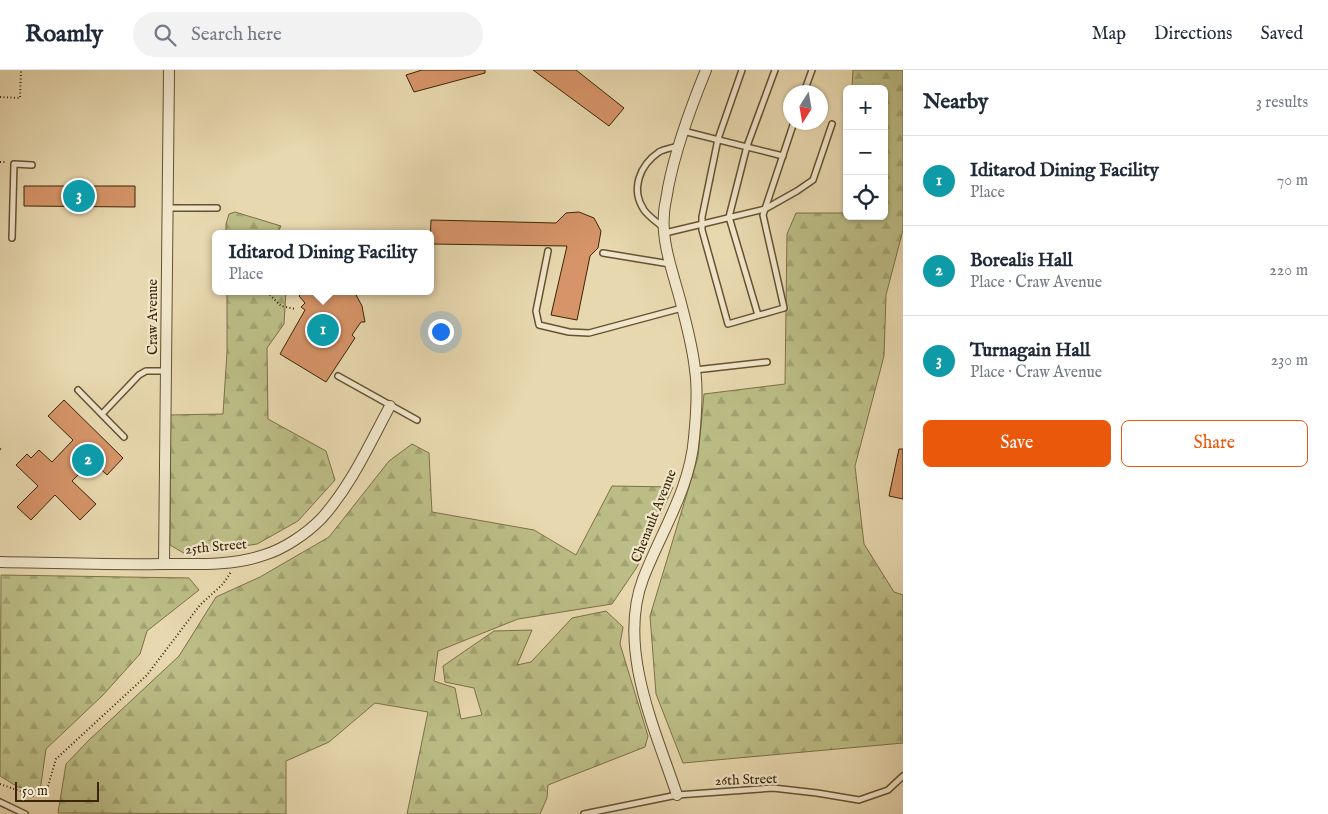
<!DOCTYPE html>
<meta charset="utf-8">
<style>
body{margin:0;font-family:"IM FELL English",serif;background:#f2f2f3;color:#1f2937}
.controls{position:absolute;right:15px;top:15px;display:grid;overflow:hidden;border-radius:8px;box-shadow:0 1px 4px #0004}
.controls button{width:45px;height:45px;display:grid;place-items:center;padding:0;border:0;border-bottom:1px solid #e0e1e3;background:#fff;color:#1f2937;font:25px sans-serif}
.compass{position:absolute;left:783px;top:15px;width:45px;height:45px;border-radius:50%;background:#fff;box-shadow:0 1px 4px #0004;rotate:191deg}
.scale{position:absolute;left:15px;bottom:12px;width:84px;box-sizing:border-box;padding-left:5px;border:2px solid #3b2505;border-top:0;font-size:14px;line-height:18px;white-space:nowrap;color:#3b2505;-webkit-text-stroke:4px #f0e6cb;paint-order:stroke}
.you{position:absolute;left:440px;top:261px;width:18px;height:18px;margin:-12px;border:4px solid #fff;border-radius:50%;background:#1a73e8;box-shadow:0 0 0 8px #1a73e833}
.badge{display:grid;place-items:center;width:32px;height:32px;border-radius:50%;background:#ea580c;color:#fff;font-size:16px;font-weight:700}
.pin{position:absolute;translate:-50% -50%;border:2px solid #fff;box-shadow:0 1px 5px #0006}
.popup{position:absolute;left:212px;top:160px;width:222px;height:65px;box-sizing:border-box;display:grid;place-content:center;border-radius:8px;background:#fff;filter:drop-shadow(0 1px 4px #0005);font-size:16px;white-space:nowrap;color:#747a83}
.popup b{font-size:19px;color:#1f2937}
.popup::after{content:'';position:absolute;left:50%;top:100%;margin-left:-10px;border:10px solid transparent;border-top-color:#fff}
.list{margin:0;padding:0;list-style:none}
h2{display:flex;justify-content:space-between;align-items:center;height:65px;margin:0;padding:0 20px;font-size:21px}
h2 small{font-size:16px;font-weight:400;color:#747a83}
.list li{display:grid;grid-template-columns:32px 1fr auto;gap:15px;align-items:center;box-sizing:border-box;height:90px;padding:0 20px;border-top:1px solid #e0e1e3}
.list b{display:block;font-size:19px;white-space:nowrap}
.list p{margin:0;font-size:16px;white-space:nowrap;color:#747a83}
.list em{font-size:16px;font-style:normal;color:#747a83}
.actions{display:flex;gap:10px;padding:15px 20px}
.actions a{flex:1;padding:11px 0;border:1px solid #ea580c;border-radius:8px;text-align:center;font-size:18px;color:#ea580c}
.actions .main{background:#ea580c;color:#fff}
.icon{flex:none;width:28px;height:28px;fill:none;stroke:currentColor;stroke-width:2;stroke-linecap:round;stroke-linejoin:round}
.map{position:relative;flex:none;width:903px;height:744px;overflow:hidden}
header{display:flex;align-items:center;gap:30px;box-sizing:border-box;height:70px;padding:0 25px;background:#fff;border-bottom:1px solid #e0e1e3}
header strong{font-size:24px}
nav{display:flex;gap:28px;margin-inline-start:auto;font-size:18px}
.search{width:350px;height:45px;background:#f2f2f3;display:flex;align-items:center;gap:12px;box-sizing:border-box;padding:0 18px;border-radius:28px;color:#747a83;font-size:19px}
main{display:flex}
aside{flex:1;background:#fff}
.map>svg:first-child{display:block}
.forest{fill:url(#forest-firs);stroke:#7c7146}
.building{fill:#d69468;stroke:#3b2505}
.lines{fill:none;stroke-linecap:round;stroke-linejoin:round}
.service-casing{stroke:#665230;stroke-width:8}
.minor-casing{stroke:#665230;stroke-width:12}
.path{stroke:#3b2505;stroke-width:2;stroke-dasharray:1 2.5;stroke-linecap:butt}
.service{stroke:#f0e6cb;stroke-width:5}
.minor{stroke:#f0e6cb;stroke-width:10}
.labels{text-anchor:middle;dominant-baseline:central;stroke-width:4.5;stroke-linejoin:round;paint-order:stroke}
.street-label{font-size:14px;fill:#3b2505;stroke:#f0e6cb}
</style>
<header>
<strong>Roamly</strong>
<div class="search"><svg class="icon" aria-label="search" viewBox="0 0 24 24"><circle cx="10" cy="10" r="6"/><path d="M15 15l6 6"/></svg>Search here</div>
<nav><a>Map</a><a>Directions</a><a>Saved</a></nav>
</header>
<main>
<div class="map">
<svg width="903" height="744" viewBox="0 0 903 744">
<defs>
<pattern id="forest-firs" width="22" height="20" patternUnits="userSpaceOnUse" patternTransform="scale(1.25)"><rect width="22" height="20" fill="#bcbd86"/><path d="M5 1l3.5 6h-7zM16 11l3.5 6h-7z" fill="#a2a272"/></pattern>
</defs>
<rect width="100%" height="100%" fill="#e8d8af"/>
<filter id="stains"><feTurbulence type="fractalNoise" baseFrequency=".004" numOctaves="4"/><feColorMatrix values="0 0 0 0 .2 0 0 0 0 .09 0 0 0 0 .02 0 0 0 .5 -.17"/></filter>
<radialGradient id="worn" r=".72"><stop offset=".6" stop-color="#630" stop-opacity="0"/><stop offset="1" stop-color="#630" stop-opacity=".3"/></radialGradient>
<g class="forest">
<polygon points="853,0 903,0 903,160 886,225 884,286 855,396 864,474 894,522 903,525 903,673 683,693 656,624 650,546 698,387 704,324 785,314 787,164 796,143 847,143 847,146 884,146 884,19 852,19"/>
<polygon points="235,142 281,156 277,164 226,164 226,154 229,144"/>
<polygon points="227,221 286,221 284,254 267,278 268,349 326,381 335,410 298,451 257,474 187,485 170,475 170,345 223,344 227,282"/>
<polygon points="412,374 429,383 432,442 534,460 576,485 612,416 673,417 637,497 612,534 518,549 438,581 434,611 455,618 461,649 482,645 474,618 445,612 443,596 494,561 532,560 517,595 531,592 572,548 606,541 623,557 620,574 648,666 645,677 548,715 547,728 540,744 407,744 428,642 375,633 329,672 286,691 286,744 58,743 66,694 88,671 179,586 216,527 260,507 329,467 389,391"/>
<polygon points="1,505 189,508 199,520 147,561 140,584 103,625 46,679 40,721 18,717 0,706"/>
</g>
<g class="building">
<polygon points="422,0 485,0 485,3 414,22 406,5"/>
<polygon points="533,0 576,0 624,38 609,56"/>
<polygon points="24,116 135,116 135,137 24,136"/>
<polygon points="579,142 594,148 601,161 598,178 590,186 577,250 551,245 567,176 430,174 431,150 556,153 566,143"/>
<polygon points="304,221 354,221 362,236 365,252 361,252 352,265 355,268 326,312 280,284 305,240 301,237 305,233 299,226"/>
<polygon points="64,330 123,388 107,405 92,391 72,411 96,434 80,450 55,425 31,450 17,437 38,416 16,395 27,384 31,388 39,380 52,392 73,370 48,346"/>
<polygon points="899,379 903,379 903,429 889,426"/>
</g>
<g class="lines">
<defs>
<g id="service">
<polyline points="742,0 718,69 702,147 702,160 728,254 784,238 763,145 794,52"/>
<polyline points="804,22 812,0"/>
<polyline points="683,61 783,86"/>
<polyline points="168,138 217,138"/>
<path d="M 664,158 C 657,152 649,147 644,140 C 630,119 640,95 659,82 C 664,79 672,78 678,76"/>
<polyline points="665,163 765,139 797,121 813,110 832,54"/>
<polyline points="12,168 14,94 32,95"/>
<polyline points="548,181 536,241 539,255 569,262 589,263 682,238"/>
<polyline points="603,183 670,194"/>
<polyline points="758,245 729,147 747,76 775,0"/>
<polyline points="695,300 767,292"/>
<polyline points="338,306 417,350"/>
<polyline points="78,320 124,367"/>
<polyline points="102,344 139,305 146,301 166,301"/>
<polyline points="0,732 25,744"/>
<polyline points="584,744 677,725 773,718 817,723 859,730 888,720 903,706"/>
</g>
<g id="minor">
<path d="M 0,492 C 54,493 108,495 163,494 C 196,494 232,496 264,485 C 284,479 306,464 321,449 C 351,416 369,375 390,336"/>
<polyline points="164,494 169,0"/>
<path d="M 677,725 C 655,659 617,578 643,509 C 661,462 690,419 694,368 C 696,348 698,319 695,300 C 693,279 687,257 682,237 C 675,208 661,174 664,144 C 664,136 667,127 668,118 C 676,77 690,39 706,0"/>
</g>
</defs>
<use href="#service" class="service-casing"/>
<use href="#minor" class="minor-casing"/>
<g class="path">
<polyline points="0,27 20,28 21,0"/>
<polyline points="0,92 6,92"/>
<polyline points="260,221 270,225 281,236 295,239"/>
<polyline points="0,379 2,380"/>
<polyline points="0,714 34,726 43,726 48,716 56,689 147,605 200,535 223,514 231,502"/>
</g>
<use href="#service" class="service"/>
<use href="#minor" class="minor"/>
</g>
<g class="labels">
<g class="street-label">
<text transform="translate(153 247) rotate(-90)">Craw Avenue</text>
<text transform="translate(654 446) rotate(-68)">Chenault Avenue</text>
<text transform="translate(216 477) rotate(-5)">25th Street</text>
<text transform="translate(746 710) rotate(-2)">26th Street</text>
</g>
</g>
<rect width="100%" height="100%" filter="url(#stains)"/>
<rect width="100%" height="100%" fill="url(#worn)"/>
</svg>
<div class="controls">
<button>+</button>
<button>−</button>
<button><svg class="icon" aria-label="locate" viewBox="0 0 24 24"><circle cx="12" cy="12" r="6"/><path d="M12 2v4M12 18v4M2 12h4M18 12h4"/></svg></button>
</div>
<svg class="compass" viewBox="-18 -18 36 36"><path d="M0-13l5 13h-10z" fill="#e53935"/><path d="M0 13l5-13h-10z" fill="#747a83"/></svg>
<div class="scale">50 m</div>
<div class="you"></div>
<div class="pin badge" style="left:323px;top:260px;background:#0f9aa8">1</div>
<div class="popup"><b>Iditarod Dining Facility</b>Place</div>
<div class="pin badge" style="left:88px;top:390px;background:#0f9aa8">2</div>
<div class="pin badge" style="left:79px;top:126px;background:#0f9aa8">3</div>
</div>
<aside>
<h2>Nearby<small>3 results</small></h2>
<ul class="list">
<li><span class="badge" style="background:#0f9aa8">1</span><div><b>Iditarod Dining Facility</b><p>Place</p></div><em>70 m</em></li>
<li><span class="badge" style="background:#0f9aa8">2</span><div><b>Borealis Hall</b><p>Place · Craw Avenue</p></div><em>220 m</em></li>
<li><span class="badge" style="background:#0f9aa8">3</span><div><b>Turnagain Hall</b><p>Place · Craw Avenue</p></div><em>230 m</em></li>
</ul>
<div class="actions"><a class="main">Save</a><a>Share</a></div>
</aside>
</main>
